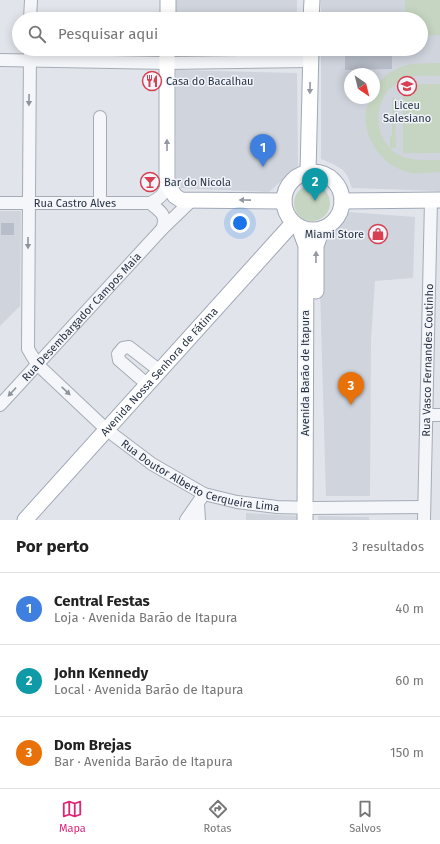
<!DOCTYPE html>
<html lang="pt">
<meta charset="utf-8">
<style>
body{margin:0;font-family:"Fira Sans",sans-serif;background:#f2f2f2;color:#222}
.compass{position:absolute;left:344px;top:68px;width:36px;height:36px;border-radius:50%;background:#fff;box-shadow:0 2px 10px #0003;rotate:145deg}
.you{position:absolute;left:240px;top:223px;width:14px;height:14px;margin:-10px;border:3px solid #fff;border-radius:50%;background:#1a73e8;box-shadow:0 0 0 6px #1a73e833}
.badge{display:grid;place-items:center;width:26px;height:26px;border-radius:50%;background:#db2777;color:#fff;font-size:13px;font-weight:700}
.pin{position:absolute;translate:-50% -33px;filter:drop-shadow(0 1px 2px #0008)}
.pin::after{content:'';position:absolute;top:21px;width:14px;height:12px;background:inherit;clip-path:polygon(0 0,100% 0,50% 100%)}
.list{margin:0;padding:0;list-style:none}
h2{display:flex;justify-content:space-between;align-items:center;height:52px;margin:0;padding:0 16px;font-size:17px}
h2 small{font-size:13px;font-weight:400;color:#767676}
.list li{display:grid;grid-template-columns:26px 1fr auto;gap:12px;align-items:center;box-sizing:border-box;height:72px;padding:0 16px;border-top:1px solid #e0e0e0}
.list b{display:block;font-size:15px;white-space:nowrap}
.list p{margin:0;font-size:13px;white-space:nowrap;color:#767676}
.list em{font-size:13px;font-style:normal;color:#767676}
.icon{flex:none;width:22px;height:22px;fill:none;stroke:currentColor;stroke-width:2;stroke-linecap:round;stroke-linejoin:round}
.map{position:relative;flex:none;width:440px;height:520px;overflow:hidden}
.search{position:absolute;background:#fff;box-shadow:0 2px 10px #0003;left:12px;right:12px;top:12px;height:44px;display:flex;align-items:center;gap:10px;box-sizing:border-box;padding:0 14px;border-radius:22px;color:#767676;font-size:15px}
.sheet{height:268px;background:#fff}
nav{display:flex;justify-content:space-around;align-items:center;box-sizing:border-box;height:56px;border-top:1px solid #e0e0e0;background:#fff;font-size:11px;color:#767676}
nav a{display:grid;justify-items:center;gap:2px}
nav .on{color:#db2777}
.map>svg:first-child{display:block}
.built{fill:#cfd4dd;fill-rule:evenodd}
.green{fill:#c6d5c2}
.building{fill:#b8bec9}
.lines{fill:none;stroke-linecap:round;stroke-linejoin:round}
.minor-casing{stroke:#a6acb6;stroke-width:14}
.major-casing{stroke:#a0a9b7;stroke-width:17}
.minor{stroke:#f4f6f9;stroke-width:12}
.major{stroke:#fff;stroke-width:15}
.oneway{fill:#9498a2}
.oneway2{fill:#8e949e}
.labels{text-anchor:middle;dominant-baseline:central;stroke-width:3;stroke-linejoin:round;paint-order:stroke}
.poi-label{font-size:11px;fill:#283244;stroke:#f1f4f8;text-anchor:start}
.street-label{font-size:11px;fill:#283244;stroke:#f1f4f8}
</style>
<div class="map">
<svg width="440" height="520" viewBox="0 0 440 520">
<rect width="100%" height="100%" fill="#e1e5eb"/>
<g class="built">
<rect x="174" y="0" width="123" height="19"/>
<path d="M 321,0 L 440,0 L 440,191 L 352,188 L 348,177 L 343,170 L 333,164 L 321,159 L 321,49 L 421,49 L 421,19 L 321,19 ZM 350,74 L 374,74 L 374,98 L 350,98 Z"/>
<polygon points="173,49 298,49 298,53 173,52"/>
<polygon points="176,70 297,73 298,166 269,192 176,188"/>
<polygon points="0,211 21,211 20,306 0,326"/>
<polygon points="349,212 415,217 413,278 375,281 371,340 370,496 326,496 319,255 329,229"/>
<polygon points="246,513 297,516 297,520 246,520"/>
<polygon points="318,516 369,517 369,520 318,520"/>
</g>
<g class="green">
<polygon points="405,0 440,0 440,35 421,36 421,19 405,19"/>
<path d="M 440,63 L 440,76 C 429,76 417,75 406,78 C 377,89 369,126 390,148 L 390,136 L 392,136 L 392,98 L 395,98 L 396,148 L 390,148 C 402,162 423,160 440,160 L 440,172 C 431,172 421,174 412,173 C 383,168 362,139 366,110 C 367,106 369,102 370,98 L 374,98 C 374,79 397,65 414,64 C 423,63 432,63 440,63 Z"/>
<rect x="403" y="84" width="37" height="69"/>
<circle cx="312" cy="203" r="18"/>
</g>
<g class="building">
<rect x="345" y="17" width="47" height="2"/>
<polygon points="345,49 392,49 392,69 345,70"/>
<rect x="1" y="223" width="13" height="12"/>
</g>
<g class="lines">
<defs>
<g id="minor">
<polyline points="30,19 31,0"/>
<path id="s1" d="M 30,49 L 28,349 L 37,364 L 107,430 L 152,464 L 204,494 L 237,502 L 277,507 L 312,508 L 424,507"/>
<polyline points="0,60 167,63 311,61"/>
<polyline points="100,202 100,117"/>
<path id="s2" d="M 0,203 L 150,203 C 160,198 164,195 167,184"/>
<path d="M 150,203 C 160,211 168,215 162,229"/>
<polyline points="148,385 119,360 118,354 123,348 129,347 160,371"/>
<path id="s3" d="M 0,405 L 162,229 L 191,201"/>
<polyline points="427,415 440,415"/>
<polyline points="198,504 199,520"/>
<polyline points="186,520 204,494"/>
<path id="s4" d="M 424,520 L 431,200"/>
</g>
<g id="major">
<polyline points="168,19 168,0"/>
<polyline points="311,19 312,0"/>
<polyline points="167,49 167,184 175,196 181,200 284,201"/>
<circle cx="313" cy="201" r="29"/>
<polyline points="308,172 311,49"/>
<polyline points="342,201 440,200"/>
<polyline points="299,227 306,246 305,520"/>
<polyline points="316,291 316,246 322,229"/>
<path id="s5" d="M 25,520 L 293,223"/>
</g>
</defs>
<use href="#minor" class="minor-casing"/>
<use href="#major" class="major-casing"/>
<use href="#minor" class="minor"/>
<use href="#major" class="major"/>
</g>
<defs><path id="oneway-solid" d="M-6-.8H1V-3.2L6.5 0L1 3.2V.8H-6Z"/></defs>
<g class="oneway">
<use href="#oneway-solid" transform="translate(310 88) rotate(91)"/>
<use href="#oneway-solid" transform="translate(167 145) rotate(-90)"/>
<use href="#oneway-solid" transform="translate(245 200) rotate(-179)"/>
<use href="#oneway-solid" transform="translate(316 257) rotate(-89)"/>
</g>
<g class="oneway2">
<use href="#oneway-solid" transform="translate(29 100) rotate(91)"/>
<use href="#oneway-solid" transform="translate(28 243) rotate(90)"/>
<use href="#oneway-solid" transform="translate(66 391) rotate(43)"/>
<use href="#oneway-solid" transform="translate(12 392) rotate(133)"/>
</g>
<defs>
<symbol id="restaurant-ring" viewBox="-11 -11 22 22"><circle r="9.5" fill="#f1f4f8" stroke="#d73f52" stroke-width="1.5"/><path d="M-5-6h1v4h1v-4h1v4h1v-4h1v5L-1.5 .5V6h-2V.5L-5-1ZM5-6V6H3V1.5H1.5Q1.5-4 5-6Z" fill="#d73f52"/></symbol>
<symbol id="school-ring" viewBox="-11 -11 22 22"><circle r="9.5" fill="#f1f4f8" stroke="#d73f52" stroke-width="1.5"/><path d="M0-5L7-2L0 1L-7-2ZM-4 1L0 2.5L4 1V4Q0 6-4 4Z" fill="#d73f52"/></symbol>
<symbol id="bar-ring" viewBox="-11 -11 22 22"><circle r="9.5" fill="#f1f4f8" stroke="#d73f52" stroke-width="1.5"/><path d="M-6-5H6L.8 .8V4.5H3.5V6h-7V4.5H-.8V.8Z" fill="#d73f52"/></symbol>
<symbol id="shop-ring" viewBox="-11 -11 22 22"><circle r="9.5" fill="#f1f4f8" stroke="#d73f52" stroke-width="1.5"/><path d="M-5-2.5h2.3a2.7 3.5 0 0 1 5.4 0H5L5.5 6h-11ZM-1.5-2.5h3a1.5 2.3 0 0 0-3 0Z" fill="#d73f52"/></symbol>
</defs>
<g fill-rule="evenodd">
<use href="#restaurant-ring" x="141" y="70" width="22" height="22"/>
<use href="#school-ring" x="396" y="75" width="22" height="22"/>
<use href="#bar-ring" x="139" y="171" width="22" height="22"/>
<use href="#shop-ring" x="367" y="223" width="22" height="22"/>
</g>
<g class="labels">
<g class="poi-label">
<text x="166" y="81">Casa do Bacalhau</text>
<text x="407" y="105" text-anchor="middle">Liceu<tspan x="407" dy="13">Salesiano</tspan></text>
<text x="164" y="182">Bar do Nicola</text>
<text x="364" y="234" text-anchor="end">Miami Store</text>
</g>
<g class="street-label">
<text stroke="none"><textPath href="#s2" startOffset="75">Rua Castro Alves</textPath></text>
<text stroke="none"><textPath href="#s3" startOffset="120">Rua Desembargador Campos Maia</textPath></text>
<text stroke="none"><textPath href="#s4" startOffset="160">Rua Vasco Fernandes Coutinho</textPath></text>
<text stroke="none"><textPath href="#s5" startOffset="200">Avenida Nossa Senhora de Fátima</textPath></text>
<text transform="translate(305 373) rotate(-90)">Avenida Barão de Itapura</text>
<text stroke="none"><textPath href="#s1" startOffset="520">Rua Doutor Alberto Cerqueira Lima</textPath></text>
</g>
</g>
</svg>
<svg class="compass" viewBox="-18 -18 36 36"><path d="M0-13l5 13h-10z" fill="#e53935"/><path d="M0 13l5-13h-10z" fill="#767676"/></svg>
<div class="you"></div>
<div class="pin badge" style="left:263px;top:167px;background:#3f7fe0">1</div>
<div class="pin badge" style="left:315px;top:201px;background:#0f9aa8">2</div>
<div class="pin badge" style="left:351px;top:405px;background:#e8710a">3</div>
<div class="search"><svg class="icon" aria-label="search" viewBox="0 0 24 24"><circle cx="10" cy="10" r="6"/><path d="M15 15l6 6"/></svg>Pesquisar aqui</div>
</div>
<section class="sheet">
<h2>Por perto<small>3 resultados</small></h2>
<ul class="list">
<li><span class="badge" style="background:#3f7fe0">1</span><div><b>Central Festas</b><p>Loja · Avenida Barão de Itapura</p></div><em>40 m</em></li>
<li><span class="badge" style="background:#0f9aa8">2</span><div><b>John Kennedy</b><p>Local · Avenida Barão de Itapura</p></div><em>60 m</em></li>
<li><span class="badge" style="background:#e8710a">3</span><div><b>Dom Brejas</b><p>Bar · Avenida Barão de Itapura</p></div><em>150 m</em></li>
</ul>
</section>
<nav>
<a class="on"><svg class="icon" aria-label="map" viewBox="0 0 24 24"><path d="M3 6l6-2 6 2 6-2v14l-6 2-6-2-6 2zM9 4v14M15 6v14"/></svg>Mapa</a>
<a><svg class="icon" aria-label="directions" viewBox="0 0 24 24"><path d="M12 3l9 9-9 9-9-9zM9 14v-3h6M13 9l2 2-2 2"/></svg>Rotas</a>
<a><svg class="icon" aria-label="saved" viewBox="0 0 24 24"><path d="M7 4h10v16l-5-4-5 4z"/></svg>Salvos</a>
</nav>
